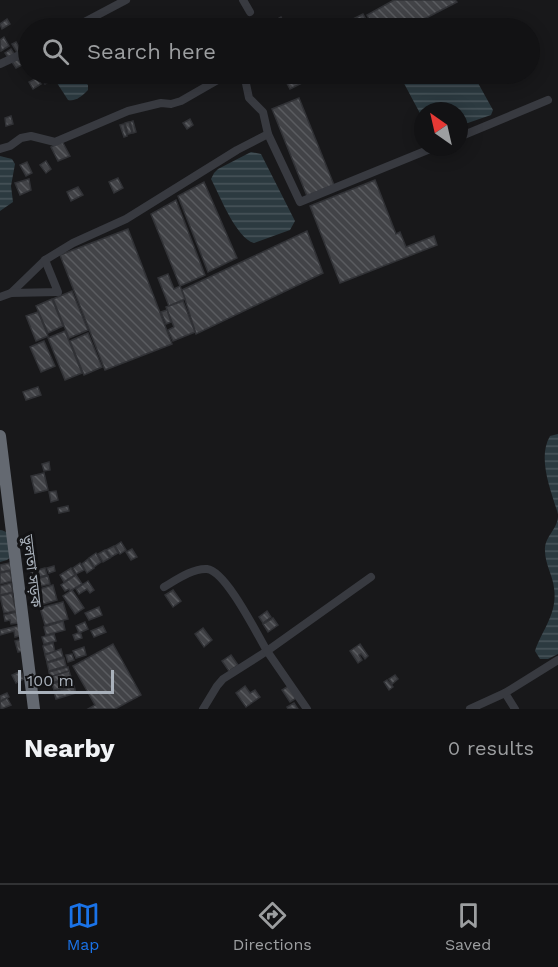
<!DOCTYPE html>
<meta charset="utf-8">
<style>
body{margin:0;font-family:"Work Sans","Noto Sans Bengali",sans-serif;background:#1f2022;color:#f1f3f6}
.compass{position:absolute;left:414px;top:102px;width:54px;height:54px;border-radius:50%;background:#121214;box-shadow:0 3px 15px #0003;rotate:326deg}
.scale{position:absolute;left:18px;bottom:15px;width:96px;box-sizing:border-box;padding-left:6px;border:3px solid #a9b1bb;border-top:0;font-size:16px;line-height:21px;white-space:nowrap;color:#a9b1bb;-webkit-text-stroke:4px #131315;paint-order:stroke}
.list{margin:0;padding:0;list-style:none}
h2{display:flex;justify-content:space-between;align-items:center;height:78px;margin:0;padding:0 24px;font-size:26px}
h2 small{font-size:20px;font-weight:400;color:#9c9ea0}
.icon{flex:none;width:33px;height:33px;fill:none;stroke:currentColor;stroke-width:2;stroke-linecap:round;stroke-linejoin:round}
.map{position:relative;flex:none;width:558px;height:709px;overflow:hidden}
.search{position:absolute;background:#121214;box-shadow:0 3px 15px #0003;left:18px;right:18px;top:18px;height:66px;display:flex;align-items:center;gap:15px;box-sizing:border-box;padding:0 21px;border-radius:33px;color:#9c9ea0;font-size:22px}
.sheet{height:174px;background:#121214}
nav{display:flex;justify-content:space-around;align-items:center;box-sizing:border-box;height:84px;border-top:2px solid #313234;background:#121214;font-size:16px;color:#9c9ea0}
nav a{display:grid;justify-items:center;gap:3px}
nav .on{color:#1a73e8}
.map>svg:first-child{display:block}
.water{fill:url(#water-rules)}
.building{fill:url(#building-back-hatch);stroke:#313236;stroke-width:1.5}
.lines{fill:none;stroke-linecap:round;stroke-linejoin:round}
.minor{stroke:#383a40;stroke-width:8}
.highway{stroke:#646971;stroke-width:12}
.labels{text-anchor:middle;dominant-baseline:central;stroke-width:6;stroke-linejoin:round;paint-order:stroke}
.street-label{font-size:15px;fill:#a9b1bb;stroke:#131315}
</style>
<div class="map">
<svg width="558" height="709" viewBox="0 0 558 709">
<defs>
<pattern id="water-rules" width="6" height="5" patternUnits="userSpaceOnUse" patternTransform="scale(1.5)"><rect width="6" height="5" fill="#2c3a40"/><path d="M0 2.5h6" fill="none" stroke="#48545a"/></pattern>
<pattern id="building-back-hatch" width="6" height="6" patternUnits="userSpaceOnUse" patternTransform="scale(1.5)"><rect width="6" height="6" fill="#424347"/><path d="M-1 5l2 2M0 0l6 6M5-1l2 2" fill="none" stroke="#5a5c60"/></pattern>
</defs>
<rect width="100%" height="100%" fill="#18181a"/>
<g class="water">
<path d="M 65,74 L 77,74 L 88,85 L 88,90 C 83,95 76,102 68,100 L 57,83 Z"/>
<polygon points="399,74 473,74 493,110 491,115 459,126 459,111 423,111 423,119"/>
<path d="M 251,152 L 261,154 L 295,221 L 290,230 L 254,243 C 236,238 220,196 211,179 L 214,173 L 218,169 Z"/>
<polygon points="0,156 12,159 15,164 11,186 13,202 0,211"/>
<path d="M 558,434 L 558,514 C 551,491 537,458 550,436 Z"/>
<path d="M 558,517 L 558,654 L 548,659 L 540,659 L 535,651 C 542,630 558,613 554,588 C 553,576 545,564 545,551 C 544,537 557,530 558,517 Z"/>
<path d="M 0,530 C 12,531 11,545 13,555 L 7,560 L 0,562 Z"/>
</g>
<g class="building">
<polygon points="394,0 455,0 457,2 407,28 374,28 367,15"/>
<polygon points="363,14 371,28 335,28"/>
<polygon points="281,17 283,21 277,25 274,21"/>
<polygon points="7,19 10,24 2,29 0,24"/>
<polygon points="4,37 9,46 1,51 0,40"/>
<polygon points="16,42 22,52 18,54 12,44"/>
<polygon points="11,49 15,55 9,59 5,53"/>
<polygon points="18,59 22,65 16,68 12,62"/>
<polygon points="53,74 56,78 45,84 43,80"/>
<polygon points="282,74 320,74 290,89"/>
<polygon points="37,78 41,84 33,89 29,82"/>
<polygon points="299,98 334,185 307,196 272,109"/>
<polygon points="11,116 13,124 6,126 5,118"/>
<polygon points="190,119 193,125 187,129 183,123"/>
<polygon points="133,121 136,132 133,133 130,122"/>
<polygon points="129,122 132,133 128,134 125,123"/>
<polygon points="124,124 127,136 124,137 120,125"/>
<polygon points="62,141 70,156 58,161 51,147"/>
<polygon points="46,161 51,169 46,173 40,165"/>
<polygon points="27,162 32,173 26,176 20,165"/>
<polygon points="118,178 123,188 114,193 109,182"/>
<polygon points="29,179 31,190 20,195 15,183"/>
<polygon points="375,180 396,234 400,232 406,247 434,236 437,245 340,283 310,206"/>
<polygon points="204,182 237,258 208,272 178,196"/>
<polygon points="78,187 83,195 71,201 67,192"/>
<polygon points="176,200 205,275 180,286 151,214"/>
<polygon points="128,229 172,344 105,370 60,255"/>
<polygon points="307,231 323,273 196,334 182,290"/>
<polygon points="168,274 174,289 180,286 185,299 169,306 158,278"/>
<polygon points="72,291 88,330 69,338 53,299"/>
<polygon points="52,299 63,326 48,333 36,306"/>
<polygon points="183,301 195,332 173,341 168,330 174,327 166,307"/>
<polygon points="167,310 171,322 166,324 161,312"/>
<polygon points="38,312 48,336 36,341 26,316"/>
<polygon points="65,331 82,373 65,380 48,338"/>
<polygon points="88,333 102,367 84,375 70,341"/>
<polygon points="44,341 55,366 41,372 30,347"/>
<polygon points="38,387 41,395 26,400 23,392"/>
<polygon points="49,462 50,470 44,471 42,464"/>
<polygon points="44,473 48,490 35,493 31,476"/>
<polygon points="56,491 58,500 51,502 49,492"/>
<polygon points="68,506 69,511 59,513 58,508"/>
<polygon points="121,542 126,550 120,554 115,546"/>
<polygon points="114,546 118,553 111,557 106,550"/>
<polygon points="132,549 137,557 131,560 126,552"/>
<polygon points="105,550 110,558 103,562 98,554"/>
<polygon points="96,553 101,562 94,567 89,558"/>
<polygon points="88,559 94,568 87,573 82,564"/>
<polygon points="10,563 11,570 0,572 0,565"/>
<polygon points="80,563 84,570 76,574 73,568"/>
<polygon points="54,566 55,571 49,573 47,568"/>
<polygon points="45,568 47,575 32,579 31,572"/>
<polygon points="71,568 75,575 64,582 60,575"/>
<polygon points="10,571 12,581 0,584 0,573"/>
<polygon points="76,575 82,584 70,591 69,589 65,591 61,585"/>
<polygon points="48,576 50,584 37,587 35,579"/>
<polygon points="88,581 94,590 90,593 87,589 79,594 76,589"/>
<polygon points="11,583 13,592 0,595 0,586"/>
<polygon points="53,585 57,600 40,605 36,590"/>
<polygon points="72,590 84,608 75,614 63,596"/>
<polygon points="173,590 181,601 173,607 165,595"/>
<polygon points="12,593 16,611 4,613 0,596"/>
<polygon points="63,602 68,619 45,625 40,608"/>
<polygon points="99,607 102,615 89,620 85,613"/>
<polygon points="267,611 271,617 263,623 259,617"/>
<polygon points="16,612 18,623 11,624 10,620 5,621 4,615"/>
<polygon points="273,618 278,625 268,632 263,624"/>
<polygon points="63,621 65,630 46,635 44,627"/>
<polygon points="85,622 88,629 79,633 76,626"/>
<polygon points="22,625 24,635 15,637 14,631 0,635 0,630"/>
<polygon points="103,626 106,632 94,637 91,631"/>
<polygon points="203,628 212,640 204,647 195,634"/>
<polygon points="78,633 81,634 82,638 75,640 73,635"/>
<polygon points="54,634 56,641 44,644 42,637"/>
<polygon points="24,639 26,650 18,652 15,641"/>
<polygon points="53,643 55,652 45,654 43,646"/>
<polygon points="113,644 141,695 115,709 88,709 95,705 73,666"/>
<polygon points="360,644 368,656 365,659 361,654 359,655 362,660 358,663 350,651"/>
<polygon points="84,647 86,655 76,658 73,651"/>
<polygon points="61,649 63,657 47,662 45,655"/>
<polygon points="72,654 74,660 68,662 66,655"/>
<polygon points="231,655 238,665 229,671 222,661"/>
<polygon points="64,658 66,666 49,671 47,663"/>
<polygon points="68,667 69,671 50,677 49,672"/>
<polygon points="21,671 24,679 16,683 12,675"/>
<polygon points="69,671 71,677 52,683 50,677"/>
<polygon points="395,675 398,679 392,684 389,679"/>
<polygon points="71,678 73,686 54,690 52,684"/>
<polygon points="387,680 393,687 389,690 384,682"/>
<polygon points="290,685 298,697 290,702 282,690"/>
<polygon points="74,686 76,693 56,699 54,692"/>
<polygon points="245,686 250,693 255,690 260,697 246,707 236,693"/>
<polygon points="7,693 9,697 0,701 0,696"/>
<polygon points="7,698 11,705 1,709 0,702"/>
<polygon points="294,703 298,709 288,709 287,707"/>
</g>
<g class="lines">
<g class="minor">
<polyline points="243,0 250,12"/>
<polyline points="73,28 126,0"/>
<polyline points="0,64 28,51"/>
<polyline points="268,134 300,202 435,147"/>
<polyline points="459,137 548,100"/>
<polyline points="0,149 10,146 21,138 31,136 55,142 128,111 161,103 171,104 181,101 228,74"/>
<polyline points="11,293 45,260 73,243 126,219 237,150 268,134 263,112 249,98 244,74"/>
<polyline points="0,297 11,293 58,292 45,260"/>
<path d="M 164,587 C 176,580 193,568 207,569 C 226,571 257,634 267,651 L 223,679 L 217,686 L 203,709"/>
<polyline points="505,693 515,709"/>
<polyline points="307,709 267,651 371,577"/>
<polyline points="470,709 505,693 558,660"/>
</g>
<polyline class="highway" points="0,436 34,709"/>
</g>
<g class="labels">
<g class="street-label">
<text transform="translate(32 571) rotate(83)">ভুলতা সড়ক</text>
</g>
</g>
</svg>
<svg class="compass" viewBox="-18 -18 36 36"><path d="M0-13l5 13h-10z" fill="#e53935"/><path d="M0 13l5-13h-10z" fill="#9c9ea0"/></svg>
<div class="scale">100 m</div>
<div class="search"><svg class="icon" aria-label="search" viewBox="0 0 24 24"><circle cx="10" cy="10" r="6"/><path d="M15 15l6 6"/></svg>Search here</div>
</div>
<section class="sheet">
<h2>Nearby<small>0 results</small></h2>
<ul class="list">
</ul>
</section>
<nav>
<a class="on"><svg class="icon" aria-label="map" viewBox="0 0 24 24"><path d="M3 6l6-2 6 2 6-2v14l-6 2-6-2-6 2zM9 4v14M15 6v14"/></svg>Map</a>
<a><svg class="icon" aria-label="directions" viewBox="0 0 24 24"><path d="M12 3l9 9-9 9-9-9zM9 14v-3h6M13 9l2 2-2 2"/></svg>Directions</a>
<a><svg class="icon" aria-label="saved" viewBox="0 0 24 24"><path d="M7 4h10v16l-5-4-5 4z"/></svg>Saved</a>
</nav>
